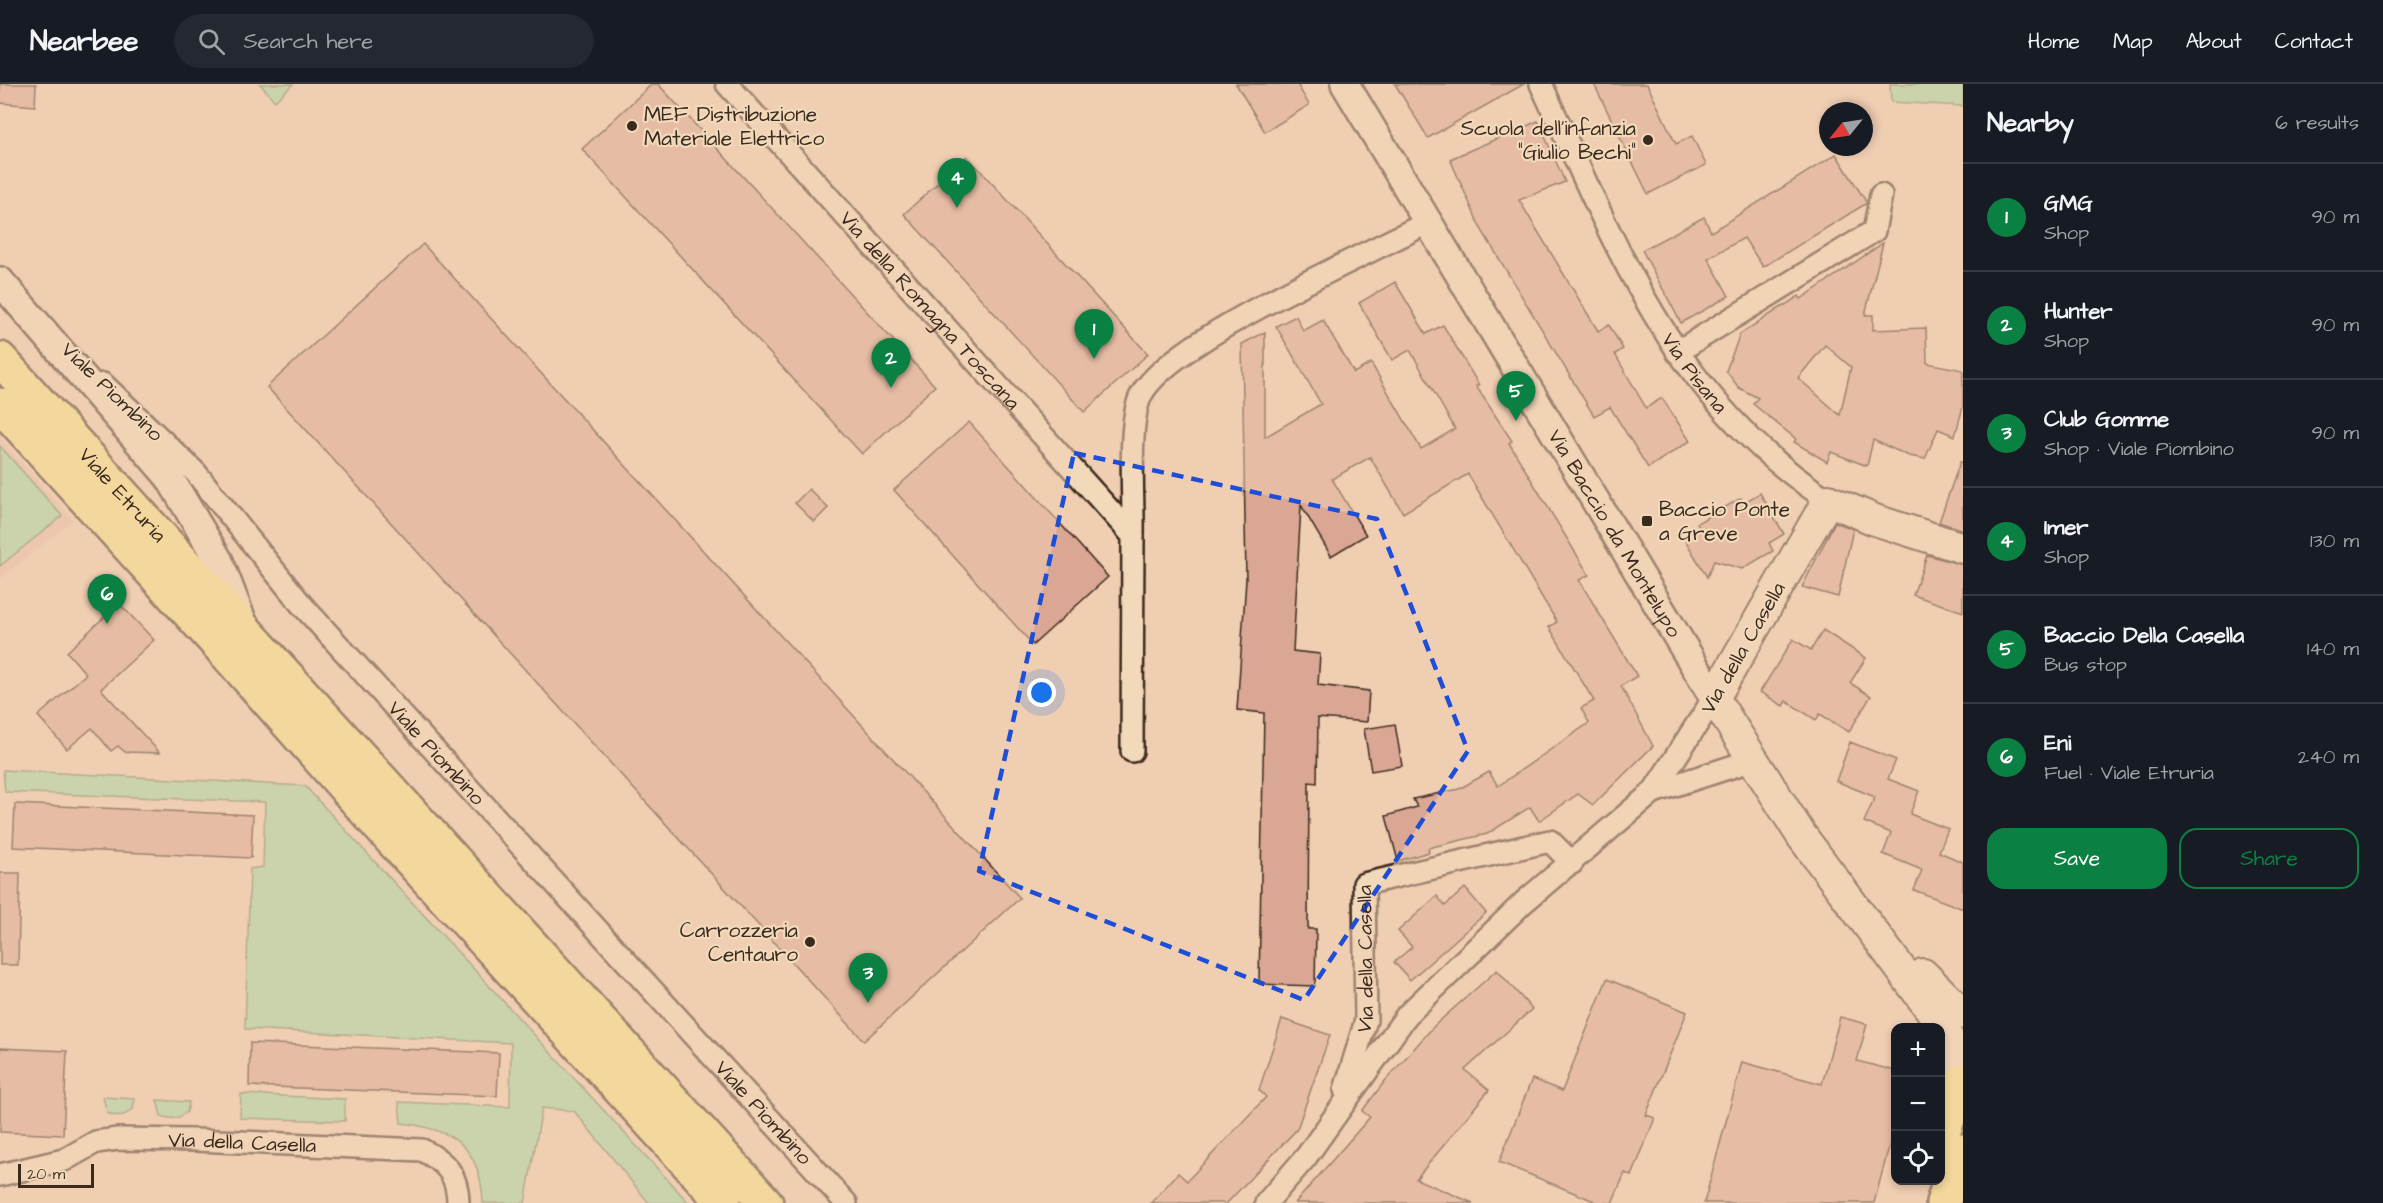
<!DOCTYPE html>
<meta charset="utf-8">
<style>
body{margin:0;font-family:"Architects Daughter",sans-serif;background:#242831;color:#f1f3f6}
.controls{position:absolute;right:18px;bottom:18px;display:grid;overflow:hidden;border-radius:12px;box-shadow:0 3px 9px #0003}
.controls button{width:54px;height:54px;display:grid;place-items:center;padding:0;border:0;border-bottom:2px solid #363941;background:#171b24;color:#f1f3f6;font:30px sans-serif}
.compass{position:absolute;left:1819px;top:18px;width:54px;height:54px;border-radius:50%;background:#171b24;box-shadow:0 3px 9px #0003;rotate:240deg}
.scale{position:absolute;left:18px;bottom:15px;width:76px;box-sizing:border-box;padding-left:6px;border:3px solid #3b2a1e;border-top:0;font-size:16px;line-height:21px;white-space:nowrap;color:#3b2a1e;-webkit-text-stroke:4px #f2d9ba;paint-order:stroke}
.you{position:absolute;left:1042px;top:609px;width:21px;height:21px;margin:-15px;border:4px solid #fff;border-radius:50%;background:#1a73e8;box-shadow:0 0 0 9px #1a73e833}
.badge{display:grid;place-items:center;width:39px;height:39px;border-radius:50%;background:#0b8043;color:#fff;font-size:20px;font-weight:700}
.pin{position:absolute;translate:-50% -50px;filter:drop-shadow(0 2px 3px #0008)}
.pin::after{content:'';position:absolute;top:32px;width:21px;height:18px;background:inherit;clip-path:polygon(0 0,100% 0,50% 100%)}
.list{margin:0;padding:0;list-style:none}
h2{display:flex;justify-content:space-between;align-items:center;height:78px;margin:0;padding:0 24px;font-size:26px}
h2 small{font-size:20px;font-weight:400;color:#9ea1a6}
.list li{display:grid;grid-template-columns:39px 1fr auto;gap:18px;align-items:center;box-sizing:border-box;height:108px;padding:0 24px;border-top:2px solid #363941}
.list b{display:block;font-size:22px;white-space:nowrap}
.list p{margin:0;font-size:20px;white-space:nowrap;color:#9ea1a6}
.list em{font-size:20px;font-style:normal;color:#9ea1a6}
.actions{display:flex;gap:12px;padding:18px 24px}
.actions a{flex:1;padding:14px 0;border:2px solid #0b8043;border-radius:18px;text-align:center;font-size:21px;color:#0b8043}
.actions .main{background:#0b8043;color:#fff}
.icon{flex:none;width:33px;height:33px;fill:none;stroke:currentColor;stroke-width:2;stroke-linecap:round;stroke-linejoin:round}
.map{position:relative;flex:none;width:1963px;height:1119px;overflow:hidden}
header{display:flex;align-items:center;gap:36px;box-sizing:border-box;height:84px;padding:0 30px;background:#171b24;border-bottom:2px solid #363941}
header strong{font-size:28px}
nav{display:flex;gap:33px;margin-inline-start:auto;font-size:21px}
.search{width:420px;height:54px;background:#242831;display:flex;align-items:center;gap:15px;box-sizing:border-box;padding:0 21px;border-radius:33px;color:#9ea1a6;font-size:22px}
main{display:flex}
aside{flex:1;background:#171b24}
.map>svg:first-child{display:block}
.built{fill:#e6bfa6}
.green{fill:#9cdaa2;stroke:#6c8260;stroke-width:1.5}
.building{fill:#d9a793;stroke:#3b2a1e;stroke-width:1.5;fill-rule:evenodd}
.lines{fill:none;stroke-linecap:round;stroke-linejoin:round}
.minor-casing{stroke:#3b2a1e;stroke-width:26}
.tertiary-casing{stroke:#3b2a1e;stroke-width:32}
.secondary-casing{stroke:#3b2a1e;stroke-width:34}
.primary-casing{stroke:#3b2a1e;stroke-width:38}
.trunk-casing{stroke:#3b2a1e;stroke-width:38}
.minor{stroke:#f2d9ba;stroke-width:21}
.tertiary{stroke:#f2d9ba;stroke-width:27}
.secondary{stroke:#f2d9ba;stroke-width:30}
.primary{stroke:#f6e381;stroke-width:33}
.trunk{stroke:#f6e381;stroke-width:33}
.marked{fill:none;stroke:#1d4ed8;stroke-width:4.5;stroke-dasharray:12 8;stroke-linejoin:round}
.poi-dot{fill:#3b2a1e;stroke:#f2d9ba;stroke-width:2}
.labels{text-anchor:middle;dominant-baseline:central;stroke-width:4.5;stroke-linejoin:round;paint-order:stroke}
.poi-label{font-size:21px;fill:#3b2a1e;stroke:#f2d9ba;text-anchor:start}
.street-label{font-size:21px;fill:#3b2a1e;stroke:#f2d9ba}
</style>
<header>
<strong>Nearbee</strong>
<div class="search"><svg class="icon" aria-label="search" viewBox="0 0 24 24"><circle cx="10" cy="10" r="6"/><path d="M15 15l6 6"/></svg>Search here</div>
<nav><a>Home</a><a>Map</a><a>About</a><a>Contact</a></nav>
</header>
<main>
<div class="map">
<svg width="1963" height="1119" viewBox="0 0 1963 1119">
<rect width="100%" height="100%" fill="#f0ceb2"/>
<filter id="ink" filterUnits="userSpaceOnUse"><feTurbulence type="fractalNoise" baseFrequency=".0167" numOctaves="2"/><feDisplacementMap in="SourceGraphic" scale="12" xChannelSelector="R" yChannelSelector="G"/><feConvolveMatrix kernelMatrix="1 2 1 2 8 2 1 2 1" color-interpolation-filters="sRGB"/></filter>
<g filter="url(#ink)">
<polygon class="built" points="0,354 73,436 0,495"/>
<g class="green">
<polygon points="260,0 293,0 275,17"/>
<polygon points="1890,0 1963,0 1963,22 1891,18"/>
<polygon points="0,362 62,432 0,482"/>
<path d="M 3,686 L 305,702 L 689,1119 L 649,1119 L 574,1027 L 542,1024 L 525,1119 L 483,1119 C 481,1063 454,1045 401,1039 L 399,1018 L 510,1023 L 511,959 L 245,945 L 250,785 L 263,783 L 265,718 L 5,708 Z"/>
<polygon points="241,1010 345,1015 345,1037 240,1034"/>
<path d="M 103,1013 L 135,1015 L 133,1025 C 124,1033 118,1033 107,1029 Z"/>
<path d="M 157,1016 L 189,1018 L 187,1028 C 178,1035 172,1036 161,1032 Z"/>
</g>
<g class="building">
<polygon points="0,0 36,0 35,22 0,19"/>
<polygon points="652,0 658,0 935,302 862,370 582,65"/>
<polygon points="1236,0 1297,0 1309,21 1265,48"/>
<polygon points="1395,0 1524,0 1428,54"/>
<polygon points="1594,0 1647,0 1676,60 1692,52 1706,81 1648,110"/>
<polygon points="1538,37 1565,98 1519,116 1598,247 1609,241 1623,265 1615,270 1646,324 1662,314 1690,357 1648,384 1610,323 1594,332 1480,143 1450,75"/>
<polygon points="1836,70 1867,119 1763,183 1744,154 1708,174 1729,212 1681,239 1642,166 1704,133 1711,148"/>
<polygon points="967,72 1148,270 1084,328 904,130"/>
<path d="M 1883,159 L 1865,231 L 1873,231 L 1873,246 L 1926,244 L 1927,279 L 1963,286 L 1963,323 L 1955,352 L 1938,345 L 1925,375 L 1909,372 L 1873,356 L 1867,382 L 1831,368 L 1827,378 L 1794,358 L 1796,355 L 1753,320 L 1758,314 L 1739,304 L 1726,287 L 1740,250 L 1799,212 L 1801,215 ZM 1825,261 L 1851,283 L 1840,331 L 1798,294 Z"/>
<polygon points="423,160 1020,814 864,957 267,303"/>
<polygon points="1395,198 1426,250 1443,241 1479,301 1476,302 1512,357 1509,359 1589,491 1579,496 1637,592 1621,602 1653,662 1593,721 1578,710 1539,737 1530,723 1487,750 1428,764 1429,768 1398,777 1386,732 1417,723 1413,715 1459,705 1489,688 1498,702 1589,639 1581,624 1594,617 1549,543 1557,538 1468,390 1403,429 1370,373 1332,395 1366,451 1331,472 1301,421 1293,567 1320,570 1318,601 1369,607 1367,638 1318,634 1317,699 1309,698 1308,845 1316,845 1315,902 1259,900 1264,629 1237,626 1246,496 1242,260 1265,248 1265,353 1321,320 1276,242 1296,232 1303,247 1323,236 1354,289 1371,279 1421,365 1455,345 1410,266 1392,276 1359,219"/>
<polygon points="969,338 1108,493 1033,561 894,406"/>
<polygon points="1960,378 1963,378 1963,446 1939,438"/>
<polygon points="809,405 828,424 814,438 795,419"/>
<polygon points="1760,409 1784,450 1769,459 1773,467 1742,485 1714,477 1707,493 1684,454 1700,445 1697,439 1741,414 1743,419"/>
<polygon points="1835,438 1853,445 1838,513 1802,503"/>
<polygon points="1927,471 1963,481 1963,528 1913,511"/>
<polygon points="119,519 154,556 101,605 160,669 125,668 118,662 111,667 92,644 67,665 38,632 86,590 67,568"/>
<polygon points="1823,546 1866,574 1850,599 1871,612 1849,648 1820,630 1816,636 1786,617 1783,622 1760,608 1793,555 1811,566"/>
<polygon points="1395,640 1402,682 1371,687 1364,645"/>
<polygon points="1850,658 1896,676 1888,695 1919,707 1910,730 1948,745 1939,768 1963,778 1963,825 1914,806 1922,786 1883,770 1891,749 1864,738 1875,713 1836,697"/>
<polygon points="15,720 253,731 251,774 13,763"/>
<polygon points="0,789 20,789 18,881 0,881"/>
<polygon points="1465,804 1486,829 1410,896 1394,878 1412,863 1398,847 1437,812 1445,822"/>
<polygon points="1497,886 1532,925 1465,986 1489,1006 1416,1095 1473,1119 1295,1119 1370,1033 1362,1027 1385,997 1435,941"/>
<polygon points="1607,895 1687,928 1646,1031 1655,1034 1632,1092 1625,1089 1612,1119 1599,1119 1499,1078 1532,995 1562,1007"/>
<polygon points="1840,933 1867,940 1857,977 1896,987 1896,1037 1874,1119 1704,1119 1742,978 1822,1000"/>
<polygon points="1282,935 1330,951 1297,1045 1227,1119 1151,1119 1178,1089 1187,1097 1266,1013 1259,1006"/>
<polygon points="250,959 499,969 497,1012 249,1002"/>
<polygon points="0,964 67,967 63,1051 0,1048"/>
</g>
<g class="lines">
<defs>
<g id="minor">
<path id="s1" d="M 727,0 L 1133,452 L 1132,667"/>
<path id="s2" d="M 1541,0 C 1615,160 1673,316 1828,416"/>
<polyline points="1677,268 1874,147 1881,111"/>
<path id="s3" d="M 103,300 L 196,389 L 301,520 L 846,1119"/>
<path d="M 1133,452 C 1134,418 1128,346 1139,316 C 1158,260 1370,170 1428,138"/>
<polyline points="1653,708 1753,676"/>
<path id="s4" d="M 1345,1006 L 1366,936 L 1364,800 L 1550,757 L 1572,779"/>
<path id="s5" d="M 0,1091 L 64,1076 L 96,1058 L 118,1055 L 195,1056 L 422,1066 C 446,1078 458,1091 458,1119"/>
<polyline points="1266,1119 1306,1073 1407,931 1524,818 1653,708 1714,614"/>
</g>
<g id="tertiary">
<path id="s6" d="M 1345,0 L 1714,614"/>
<polyline points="0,197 169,393 219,477 243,539"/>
</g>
<g id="secondary">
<polyline points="1923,890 1963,930"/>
<polyline points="1962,990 1954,964 1934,930 1801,751 1714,614 1828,416 1875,436 1963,464"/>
</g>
<g id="primary">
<path id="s7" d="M 0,275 L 245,546"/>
<polyline points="0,321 223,566"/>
</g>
<g id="trunk">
<polyline points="245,546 766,1119"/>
<polyline points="223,566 379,742 724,1119"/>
<polyline points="1940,1057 1962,997"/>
<polyline points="1943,1119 1956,1077 1963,1067"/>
</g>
</defs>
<use href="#minor" class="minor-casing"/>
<use href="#tertiary" class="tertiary-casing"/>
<use href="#secondary" class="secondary-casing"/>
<use href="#primary" class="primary-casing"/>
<use href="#trunk" class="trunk-casing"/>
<use href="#minor" class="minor"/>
<use href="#tertiary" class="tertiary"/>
<use href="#secondary" class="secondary"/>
<use href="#primary" class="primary"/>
<use href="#trunk" class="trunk"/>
</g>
</g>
<path d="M0 0H1963V1119H0ZM 1074,369 L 1377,435 L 1468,667 L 1304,916 L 979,787 Z" fill="#f0ceb2" fill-opacity=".55" fill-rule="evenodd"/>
<path class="marked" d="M 1074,369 L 1377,435 L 1468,667 L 1304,916 L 979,787 Z"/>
<g class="poi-dot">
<circle cx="632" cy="42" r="6"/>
<circle cx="1648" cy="56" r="6"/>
<rect x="1641" y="431" width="12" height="12" rx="3"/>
<circle cx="810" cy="858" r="6"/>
</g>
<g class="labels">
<g class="poi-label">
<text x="644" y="30">MEF Distribuzione<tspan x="644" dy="24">Materiale Elettrico</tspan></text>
<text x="1636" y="44" text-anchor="end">Scuola dell'infanzia<tspan x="1636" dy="24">"Giulio Bechi"</tspan></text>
<text x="1659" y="425">Baccio Ponte<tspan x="1659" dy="24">a Greve</tspan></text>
<text x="798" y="846" text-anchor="end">Carrozzeria<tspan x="798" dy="24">Centauro</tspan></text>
</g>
<g class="street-label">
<text stroke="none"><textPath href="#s1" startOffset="304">Via della Romagna Toscana</textPath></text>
<text stroke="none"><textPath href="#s2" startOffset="328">Via Pisana</textPath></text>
<text transform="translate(112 308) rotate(44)">Viale Piombino</text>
<text stroke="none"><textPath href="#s7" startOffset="183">Viale Etruria</textPath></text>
<text stroke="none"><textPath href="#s6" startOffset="524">Via Baccio da Montelupo</textPath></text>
<text transform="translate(1743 564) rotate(-60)">Via della Casella</text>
<text stroke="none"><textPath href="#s3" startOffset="498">Viale Piombino</textPath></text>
<text stroke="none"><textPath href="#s4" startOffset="134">Via della Casella</textPath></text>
<text stroke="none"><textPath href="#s3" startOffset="984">Viale Piombino</textPath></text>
<text stroke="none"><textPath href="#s5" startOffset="249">Via della Casella</textPath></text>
</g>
</g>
</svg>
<div class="controls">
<button>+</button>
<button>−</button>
<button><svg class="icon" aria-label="locate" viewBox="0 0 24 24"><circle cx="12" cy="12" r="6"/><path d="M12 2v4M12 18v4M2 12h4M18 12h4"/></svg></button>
</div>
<svg class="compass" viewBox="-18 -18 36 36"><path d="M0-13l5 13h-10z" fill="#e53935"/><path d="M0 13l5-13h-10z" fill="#9ea1a6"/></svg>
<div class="scale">20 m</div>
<div class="you"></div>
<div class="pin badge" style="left:1094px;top:275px">1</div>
<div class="pin badge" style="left:891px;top:304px">2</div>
<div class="pin badge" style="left:868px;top:919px">3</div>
<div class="pin badge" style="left:957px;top:124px">4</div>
<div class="pin badge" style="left:1516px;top:337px">5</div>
<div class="pin badge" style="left:107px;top:540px">6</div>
</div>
<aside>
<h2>Nearby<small>6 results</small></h2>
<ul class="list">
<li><span class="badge">1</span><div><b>GMG</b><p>Shop</p></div><em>90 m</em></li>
<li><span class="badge">2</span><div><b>Hunter</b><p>Shop</p></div><em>90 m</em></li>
<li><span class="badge">3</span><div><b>Club Gomme</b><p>Shop · Viale Piombino</p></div><em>90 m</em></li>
<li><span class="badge">4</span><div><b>Imer</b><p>Shop</p></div><em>130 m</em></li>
<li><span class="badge">5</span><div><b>Baccio Della Casella</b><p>Bus stop</p></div><em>140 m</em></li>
<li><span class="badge">6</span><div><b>Eni</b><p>Fuel · Viale Etruria</p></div><em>240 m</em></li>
</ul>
<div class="actions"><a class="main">Save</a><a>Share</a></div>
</aside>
</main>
